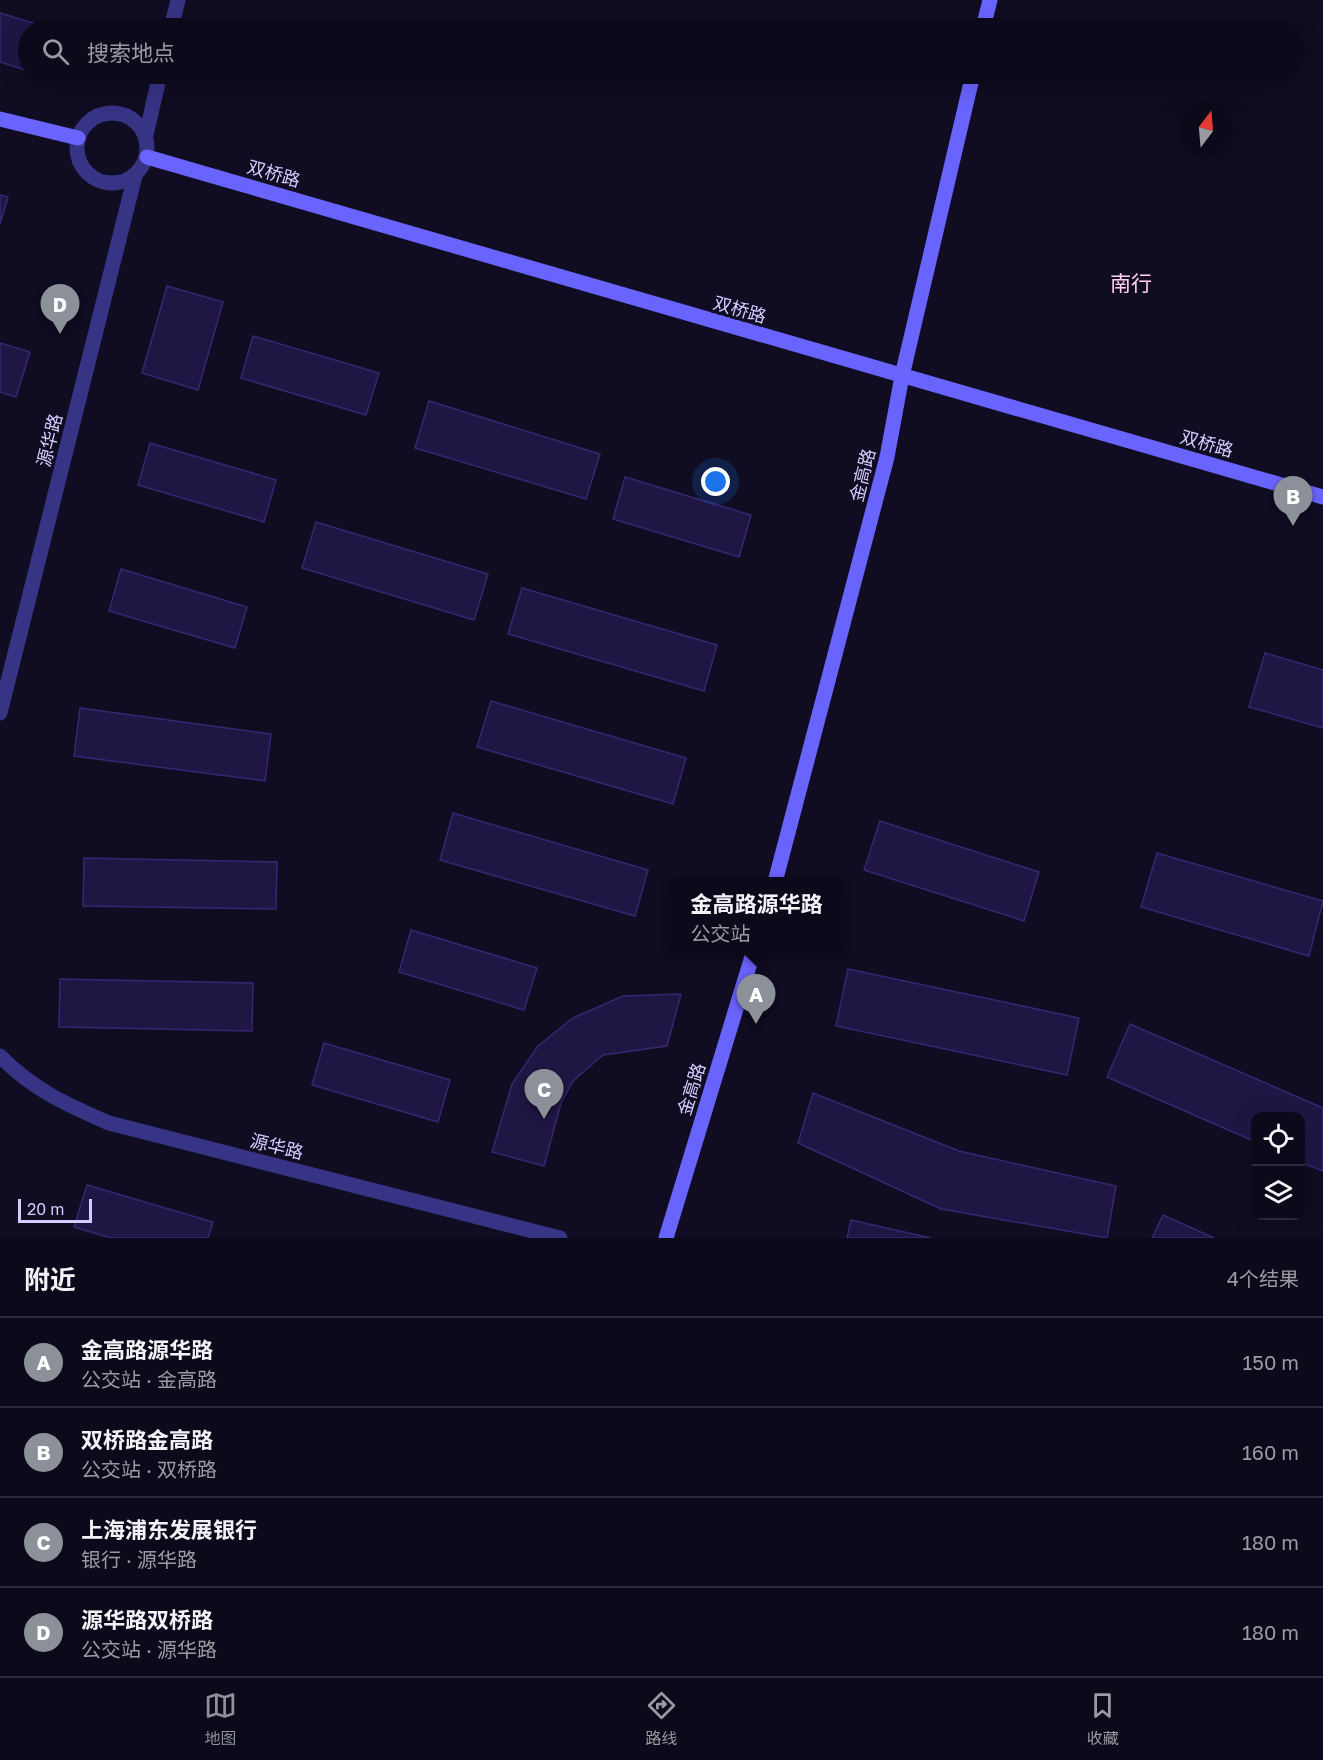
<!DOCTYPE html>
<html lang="zh">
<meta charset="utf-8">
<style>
body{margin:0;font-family:"Golos Text","Noto Sans SC",sans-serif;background:#1a1727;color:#f1f3f6}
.controls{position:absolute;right:18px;bottom:18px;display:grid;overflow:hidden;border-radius:12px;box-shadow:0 6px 24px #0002}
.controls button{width:54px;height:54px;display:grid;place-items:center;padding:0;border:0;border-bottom:2px solid #2c2a39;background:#0c091a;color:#f1f3f6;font:30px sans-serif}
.compass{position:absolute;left:1179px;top:102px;width:54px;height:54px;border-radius:50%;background:#0c091a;box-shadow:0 6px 24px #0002;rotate:16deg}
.scale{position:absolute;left:18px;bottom:15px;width:74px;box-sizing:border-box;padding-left:6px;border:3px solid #d3cdff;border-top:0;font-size:16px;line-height:21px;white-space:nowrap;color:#d3cdff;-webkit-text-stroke:4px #100c22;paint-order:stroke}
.you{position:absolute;left:716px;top:482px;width:21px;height:21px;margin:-15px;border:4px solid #fff;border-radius:50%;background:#1a73e8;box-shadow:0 0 0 9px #1a73e833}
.badge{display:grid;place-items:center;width:39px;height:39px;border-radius:50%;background:#8c9099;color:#fff;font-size:20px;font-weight:700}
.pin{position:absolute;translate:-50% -50px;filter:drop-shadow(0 2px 3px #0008)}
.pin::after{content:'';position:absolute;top:32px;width:21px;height:18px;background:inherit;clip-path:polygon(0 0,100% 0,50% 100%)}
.popup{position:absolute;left:668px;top:877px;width:177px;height:78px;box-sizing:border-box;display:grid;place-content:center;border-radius:12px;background:#0c091a;filter:drop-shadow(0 2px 4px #0005);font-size:20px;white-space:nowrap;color:#9a9aa2}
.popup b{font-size:22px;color:#f1f3f6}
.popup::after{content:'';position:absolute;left:50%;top:100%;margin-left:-12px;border:12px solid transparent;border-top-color:#0c091a}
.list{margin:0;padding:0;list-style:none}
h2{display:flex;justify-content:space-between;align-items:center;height:78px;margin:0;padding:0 24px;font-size:26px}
h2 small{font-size:20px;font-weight:400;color:#9a9aa2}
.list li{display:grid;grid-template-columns:39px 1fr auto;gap:18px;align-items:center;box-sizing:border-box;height:90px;padding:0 24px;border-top:2px solid #2c2a39}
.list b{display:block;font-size:22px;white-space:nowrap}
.list p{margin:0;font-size:20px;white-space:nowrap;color:#9a9aa2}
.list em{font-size:20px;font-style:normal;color:#9a9aa2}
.icon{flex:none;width:33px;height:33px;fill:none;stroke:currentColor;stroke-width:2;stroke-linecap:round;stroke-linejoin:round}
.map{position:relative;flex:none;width:1323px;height:1238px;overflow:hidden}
.search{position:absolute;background:#0c091a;box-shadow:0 6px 24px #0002;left:18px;right:18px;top:18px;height:66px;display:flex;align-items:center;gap:15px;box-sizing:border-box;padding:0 21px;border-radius:33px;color:#9a9aa2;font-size:22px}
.sheet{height:438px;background:#0c091a}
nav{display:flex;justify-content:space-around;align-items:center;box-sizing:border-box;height:84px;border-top:2px solid #2c2a39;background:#0c091a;font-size:16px;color:#9a9aa2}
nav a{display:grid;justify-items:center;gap:3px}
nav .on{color:#8c9099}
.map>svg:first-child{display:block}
.building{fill:#201644;stroke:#372672;stroke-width:1.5}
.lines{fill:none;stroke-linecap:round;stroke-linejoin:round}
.street{stroke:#373385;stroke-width:15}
.secondary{stroke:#6a64ff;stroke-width:15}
.labels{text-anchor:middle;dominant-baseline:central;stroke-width:6;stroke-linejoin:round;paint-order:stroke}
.street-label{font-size:18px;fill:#d3cdff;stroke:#100c22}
.quarter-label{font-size:21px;fill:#ffcfed;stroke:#100c22}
</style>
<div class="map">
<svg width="1323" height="1238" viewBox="0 0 1323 1238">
<rect width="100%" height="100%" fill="#100c22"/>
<g class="building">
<polygon points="0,13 50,28 28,28 28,71 0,62"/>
<polygon points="38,74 59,74 57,80"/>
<polygon points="0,195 8,197 0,224"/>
<polygon points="167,286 223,302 198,390 142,373"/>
<polygon points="253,336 379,373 366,415 241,378"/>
<polygon points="0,343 30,352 16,397 0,392"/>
<polygon points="429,401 600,454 586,499 415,448"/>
<polygon points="150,443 276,480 264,522 138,485"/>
<polygon points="625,477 751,515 739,557 613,519"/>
<polygon points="316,522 488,574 474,620 302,568"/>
<polygon points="121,569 247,607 235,648 109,611"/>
<polygon points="522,588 717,645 704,691 508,634"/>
<polygon points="1265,653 1323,670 1323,728 1249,707"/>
<polygon points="491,701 686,758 673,804 477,747"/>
<polygon points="80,708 271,734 265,781 74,756"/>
<polygon points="453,813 648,870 635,916 440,860"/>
<polygon points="880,821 1039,872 1024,921 864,870"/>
<polygon points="1157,853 1323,901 1309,956 1141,907"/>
<polygon points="84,858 277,862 276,909 83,906"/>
<polygon points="411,930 537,968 524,1010 399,972"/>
<polygon points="848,969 1079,1018 1067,1075 836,1026"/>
<polygon points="60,979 253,983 252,1031 59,1027"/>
<polygon points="681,994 667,1046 603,1055 573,1081 561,1103 544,1166 492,1152 512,1084 538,1046 573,1018 623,996"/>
<polygon points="1130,1024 1323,1108 1323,1171 1300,1162 1300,1116 1256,1116 1256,1142 1107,1077"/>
<polygon points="324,1043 450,1080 438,1122 312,1085"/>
<polygon points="813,1093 959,1151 1116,1186 1107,1238 941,1209 798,1143"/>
<polygon points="87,1185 213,1222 208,1238 111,1238 74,1227"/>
<polygon points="1163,1215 1214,1238 1152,1238"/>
<polygon points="851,1220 931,1238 847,1238"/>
</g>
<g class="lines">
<g class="street">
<polyline points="171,28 178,0"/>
<circle cx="112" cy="148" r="35"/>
<polyline points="146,135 160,74"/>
<polyline points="0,713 135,176"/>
<path d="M 0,1056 C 32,1089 67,1105 109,1123 L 560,1238"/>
</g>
<g class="secondary">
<polyline points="983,28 990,0"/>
<polyline points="0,119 78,138"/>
<polyline points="147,157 1323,497"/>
<polyline points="775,882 887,457 902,376 973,74"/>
<polyline points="666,1238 754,950"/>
</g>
</g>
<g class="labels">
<g class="street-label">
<text transform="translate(274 173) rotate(16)">双桥路</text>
<text transform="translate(740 309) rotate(16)">双桥路</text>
<text transform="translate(49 440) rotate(-76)">源华路</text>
<text transform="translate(1207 443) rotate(16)">双桥路</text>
<text transform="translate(862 475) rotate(-76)">金高路</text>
<text transform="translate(691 1089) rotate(-73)">金高路</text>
<text transform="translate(277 1146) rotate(14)">源华路</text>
</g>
<g class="quarter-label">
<text x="1131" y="283">南行</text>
</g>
</g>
</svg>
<div class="controls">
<button><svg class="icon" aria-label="locate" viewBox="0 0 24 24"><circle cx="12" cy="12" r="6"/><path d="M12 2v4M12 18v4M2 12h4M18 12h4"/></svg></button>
<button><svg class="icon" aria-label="layers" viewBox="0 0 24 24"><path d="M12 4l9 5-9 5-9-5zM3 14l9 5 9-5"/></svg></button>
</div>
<svg class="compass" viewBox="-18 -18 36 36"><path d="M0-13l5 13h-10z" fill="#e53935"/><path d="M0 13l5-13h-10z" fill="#9a9aa2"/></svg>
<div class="scale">20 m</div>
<div class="you"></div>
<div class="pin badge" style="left:756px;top:1024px">A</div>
<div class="popup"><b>金高路源华路</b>公交站</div>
<div class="pin badge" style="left:1293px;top:526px">B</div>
<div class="pin badge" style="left:544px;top:1119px">C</div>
<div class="pin badge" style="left:60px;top:334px">D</div>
<div class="search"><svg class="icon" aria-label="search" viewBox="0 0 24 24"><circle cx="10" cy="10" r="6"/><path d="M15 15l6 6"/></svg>搜索地点</div>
</div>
<section class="sheet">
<h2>附近<small>4个结果</small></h2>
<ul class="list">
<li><span class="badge">A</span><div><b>金高路源华路</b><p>公交站 · 金高路</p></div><em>150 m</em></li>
<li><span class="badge">B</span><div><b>双桥路金高路</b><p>公交站 · 双桥路</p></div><em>160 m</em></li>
<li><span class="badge">C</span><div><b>上海浦东发展银行</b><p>银行 · 源华路</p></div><em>180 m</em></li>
<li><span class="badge">D</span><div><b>源华路双桥路</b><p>公交站 · 源华路</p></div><em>180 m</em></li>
</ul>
</section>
<nav>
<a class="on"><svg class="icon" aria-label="map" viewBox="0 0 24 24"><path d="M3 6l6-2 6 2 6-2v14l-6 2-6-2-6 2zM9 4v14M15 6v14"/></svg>地图</a>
<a><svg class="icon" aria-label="directions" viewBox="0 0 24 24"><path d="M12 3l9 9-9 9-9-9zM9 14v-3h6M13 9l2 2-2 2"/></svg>路线</a>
<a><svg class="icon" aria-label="saved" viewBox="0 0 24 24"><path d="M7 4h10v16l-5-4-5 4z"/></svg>收藏</a>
</nav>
